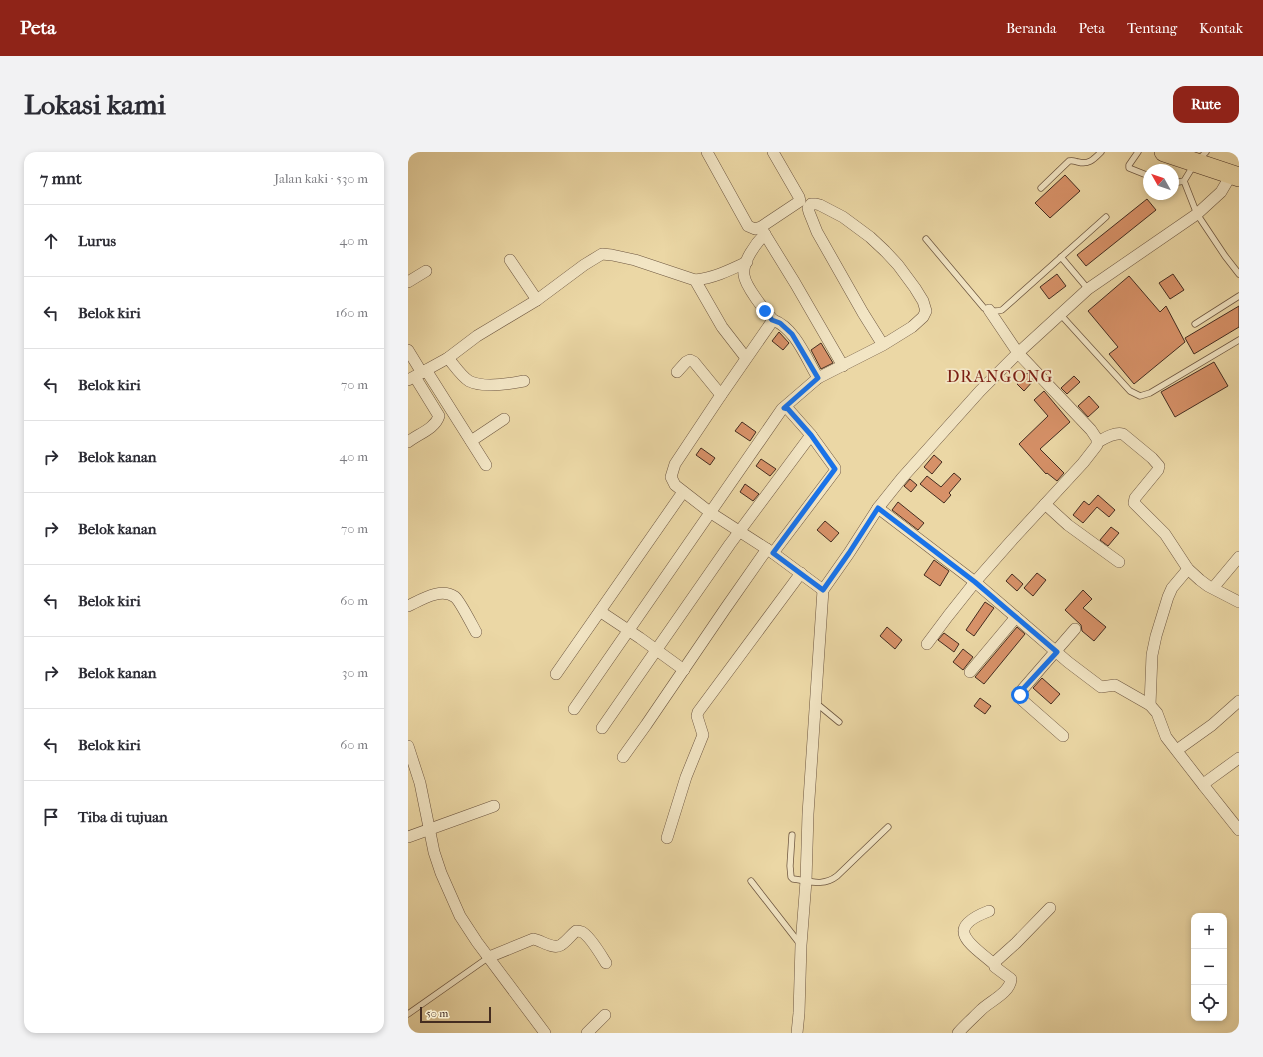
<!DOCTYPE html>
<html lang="id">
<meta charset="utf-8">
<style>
body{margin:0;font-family:"IM FELL French Canon",serif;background:#f2f2f3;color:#2b2b33}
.controls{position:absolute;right:12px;bottom:12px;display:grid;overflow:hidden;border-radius:8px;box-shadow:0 2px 6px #0003}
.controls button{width:36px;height:36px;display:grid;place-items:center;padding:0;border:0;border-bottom:1px solid #e1e1e2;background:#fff;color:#2b2b33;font:20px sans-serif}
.compass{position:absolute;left:735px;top:12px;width:36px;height:36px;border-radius:50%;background:#fff;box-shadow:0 2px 6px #0003;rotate:310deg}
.scale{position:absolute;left:12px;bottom:10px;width:71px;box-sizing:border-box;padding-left:4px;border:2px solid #442c20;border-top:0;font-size:11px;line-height:14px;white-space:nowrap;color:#442c20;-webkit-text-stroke:3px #f2e5c4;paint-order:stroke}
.stop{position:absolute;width:12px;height:12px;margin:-9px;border:3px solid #1a73e8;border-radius:50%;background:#fff}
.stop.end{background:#1a73e8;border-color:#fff;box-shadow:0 1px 4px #0008}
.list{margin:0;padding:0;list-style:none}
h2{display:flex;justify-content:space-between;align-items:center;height:52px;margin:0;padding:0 16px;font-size:17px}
h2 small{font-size:13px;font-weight:400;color:#7c7c81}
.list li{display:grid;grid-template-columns:26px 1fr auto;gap:12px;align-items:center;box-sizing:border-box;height:72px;padding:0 16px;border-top:1px solid #e1e1e2}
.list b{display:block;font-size:15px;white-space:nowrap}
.list em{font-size:13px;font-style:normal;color:#7c7c81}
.icon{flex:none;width:22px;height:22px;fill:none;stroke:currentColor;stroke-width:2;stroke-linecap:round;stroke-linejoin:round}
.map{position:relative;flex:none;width:831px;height:881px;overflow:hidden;border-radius:12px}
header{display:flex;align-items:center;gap:24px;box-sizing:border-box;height:56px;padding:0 20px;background:#8f2418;color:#fff}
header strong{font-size:19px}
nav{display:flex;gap:22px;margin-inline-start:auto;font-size:14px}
.intro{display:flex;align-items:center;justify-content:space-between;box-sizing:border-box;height:96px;padding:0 24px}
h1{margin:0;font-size:28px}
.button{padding:10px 18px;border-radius:12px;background:#8f2418;color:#fff;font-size:14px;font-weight:700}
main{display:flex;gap:24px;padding:0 24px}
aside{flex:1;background:#fff;border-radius:12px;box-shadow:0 2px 6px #0003}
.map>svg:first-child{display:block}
.building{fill:#d79168;stroke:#442c20}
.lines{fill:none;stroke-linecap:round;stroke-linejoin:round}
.service-casing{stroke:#6e5741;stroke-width:7}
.minor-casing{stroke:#6e5741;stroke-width:12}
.trunk-casing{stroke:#442c20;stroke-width:20}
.service{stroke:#f2e5c4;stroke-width:5.5}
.minor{stroke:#f2e5c4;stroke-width:11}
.trunk{stroke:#ebd7a5;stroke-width:19}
.route{stroke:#1a73e8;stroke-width:5}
.labels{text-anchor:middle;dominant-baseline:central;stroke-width:3.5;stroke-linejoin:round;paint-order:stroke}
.quarter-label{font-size:17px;letter-spacing:1px;fill:#7a1f14;stroke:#f2e5c4}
</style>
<header>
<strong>Peta</strong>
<nav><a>Beranda</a><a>Peta</a><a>Tentang</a><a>Kontak</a></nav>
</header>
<div class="intro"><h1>Lokasi kami</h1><a class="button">Rute</a></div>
<main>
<aside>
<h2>7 mnt<small>Jalan kaki · 530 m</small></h2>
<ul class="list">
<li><svg class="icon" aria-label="ahead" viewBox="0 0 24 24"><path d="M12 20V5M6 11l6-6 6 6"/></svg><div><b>Lurus</b></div><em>40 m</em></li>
<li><svg class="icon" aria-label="left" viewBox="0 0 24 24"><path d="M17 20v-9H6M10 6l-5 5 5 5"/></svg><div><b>Belok kiri</b></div><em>160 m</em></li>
<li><svg class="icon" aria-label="left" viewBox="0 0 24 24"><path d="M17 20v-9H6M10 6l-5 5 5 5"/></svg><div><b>Belok kiri</b></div><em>70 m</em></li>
<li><svg class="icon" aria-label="right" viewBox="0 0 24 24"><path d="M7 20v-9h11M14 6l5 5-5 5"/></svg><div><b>Belok kanan</b></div><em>40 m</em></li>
<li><svg class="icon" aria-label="right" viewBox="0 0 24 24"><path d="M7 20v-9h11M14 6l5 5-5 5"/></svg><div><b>Belok kanan</b></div><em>70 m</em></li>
<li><svg class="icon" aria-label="left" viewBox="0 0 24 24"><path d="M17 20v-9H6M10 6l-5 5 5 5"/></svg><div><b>Belok kiri</b></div><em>60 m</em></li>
<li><svg class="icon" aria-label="right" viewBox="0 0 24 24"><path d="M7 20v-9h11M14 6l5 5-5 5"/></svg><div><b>Belok kanan</b></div><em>30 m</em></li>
<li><svg class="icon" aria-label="left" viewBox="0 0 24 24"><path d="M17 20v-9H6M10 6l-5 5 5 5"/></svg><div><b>Belok kiri</b></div><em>60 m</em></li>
<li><svg class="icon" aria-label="arrive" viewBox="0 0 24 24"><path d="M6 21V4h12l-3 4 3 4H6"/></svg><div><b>Tiba di tujuan</b></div></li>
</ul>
</aside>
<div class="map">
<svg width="831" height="881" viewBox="0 0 831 881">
<rect width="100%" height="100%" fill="#ebd7a5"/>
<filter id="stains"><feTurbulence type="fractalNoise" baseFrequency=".005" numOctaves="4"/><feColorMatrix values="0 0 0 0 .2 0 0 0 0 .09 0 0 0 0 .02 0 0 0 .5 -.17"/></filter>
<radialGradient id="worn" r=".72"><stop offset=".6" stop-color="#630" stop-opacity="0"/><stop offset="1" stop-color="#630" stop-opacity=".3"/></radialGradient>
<g class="building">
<polygon points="657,23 672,39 642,66 627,51"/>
<polygon points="739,47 748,58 678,114 669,103"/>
<polygon points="649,122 658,134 641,147 632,135"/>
<polygon points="765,122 776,138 762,147 751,131"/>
<polygon points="721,124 752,160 758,154 777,190 726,232 701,202 710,195 680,159"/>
<polygon points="831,154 831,175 786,202 777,186"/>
<polygon points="371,180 381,191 375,198 364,189"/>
<polygon points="413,191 425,211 413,217 403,198"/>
<polygon points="806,210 820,234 767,265 753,240"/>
<polygon points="619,221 626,228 616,239 609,232"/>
<polygon points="666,224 672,230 659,242 653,236"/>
<polygon points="636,239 662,270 632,297 656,321 649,329 639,321 638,322 611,292 640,264 626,248"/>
<polygon points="681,244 691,255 680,265 670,254"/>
<polygon points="334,270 348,280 342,289 327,279"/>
<polygon points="293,296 307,306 302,313 288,303"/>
<polygon points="526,303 534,310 524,322 516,315"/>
<polygon points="353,307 368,317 362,324 348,314"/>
<polygon points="546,321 553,327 541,341 543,343 536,351 512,332 519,324 533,335"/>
<polygon points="502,327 509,333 503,340 496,334"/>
<polygon points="337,332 351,342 345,349 332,340"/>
<polygon points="690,343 707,358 701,365 689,355 675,371 665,363 676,349 681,353"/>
<polygon points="490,350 516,371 510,378 484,358"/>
<polygon points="417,369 431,381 423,390 409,378"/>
<polygon points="703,375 711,381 700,394 692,388"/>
<polygon points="526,408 541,419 532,434 516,423"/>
<polygon points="629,421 638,428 625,444 616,436"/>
<polygon points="604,422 615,432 609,439 598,429"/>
<polygon points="675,438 684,447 675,456 698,475 686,489 674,479 673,473 657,458"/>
<polygon points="577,450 586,456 566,484 558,478"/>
<polygon points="479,475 494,488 487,497 472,484"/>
<polygon points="609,475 617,482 576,532 567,525"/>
<polygon points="536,481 551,492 546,500 530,488"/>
<polygon points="555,497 565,505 555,518 545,510"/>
<polygon points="634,526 652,542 643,552 625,536"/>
<polygon points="572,546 583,554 577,562 566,554"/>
</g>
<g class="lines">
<defs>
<g id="service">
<polyline points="730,0 721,13 721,16 741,24"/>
<polyline points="776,29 789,62 817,104 831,122"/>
<polyline points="765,31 776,29 787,11 798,0"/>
<path d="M 633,36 L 661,9 C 665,8 666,9 670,10 C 681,13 686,7 693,0"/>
<path d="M 518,87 L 576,156 C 583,159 587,160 594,158 L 698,65"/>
<polyline points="653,105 680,137"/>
<polyline points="652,162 722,239 732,244 742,241 831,188"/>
<polyline points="787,172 831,144"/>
<polyline points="408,551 431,570"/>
<path d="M 384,683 L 382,714 L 383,725 L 385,727 C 401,729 415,735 429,724 L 480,675"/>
<polyline points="343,729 392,792"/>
<polyline points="0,862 81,805"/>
</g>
<g id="minor">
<polyline points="299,0 340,74 347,77 353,75 392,49 391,45 365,0"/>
<polyline points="353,76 387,131 435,214"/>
<path d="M 357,82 C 348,91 334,110 336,123 C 337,134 357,159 365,168 L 313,243 L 267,312 L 263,325 L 267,333 L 303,361 L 365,401 L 415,438"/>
<polyline points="102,108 129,148"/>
<path d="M 287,128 C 306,126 322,118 339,110"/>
<polyline points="0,130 18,119"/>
<path d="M 365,168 C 387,176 398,206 410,226"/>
<polyline points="0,198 14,221"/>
<path d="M 40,206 C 46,213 53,224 61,229 C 75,236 101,232 116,229"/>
<polyline points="18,218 78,313"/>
<polyline points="269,220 278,210 282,208 286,210 313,243"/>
<polyline points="0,228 40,206 69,184 129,148 176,113 194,102 204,103 227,108 287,128 314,175 338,206"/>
<polyline points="63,289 96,267"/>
<path d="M 0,290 C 10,282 27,277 31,264 L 7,225"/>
<path d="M 690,290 C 697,286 706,280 715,282 L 744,306 L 751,314 L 750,318 L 727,346 L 726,351 L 757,382 L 780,417 L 792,428 L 800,434 L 831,450"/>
<polyline points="637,352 660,373 711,410"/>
<polyline points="470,356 567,430 660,510 693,535 707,533 742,553 749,561 758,585 796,634"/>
<polyline points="365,401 427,319 427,316 403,283"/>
<polyline points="805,436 831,405"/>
<path d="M 0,454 C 13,448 33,435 47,445 C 52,449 64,473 68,480"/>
<polyline points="193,460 232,486 276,518"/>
<polyline points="519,492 540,464 567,430 604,388 675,311 689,293 689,287 683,278 610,201 581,158"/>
<polyline points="562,520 608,465"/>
<polyline points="148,522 275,340"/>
<polyline points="742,553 744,503 748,484 760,445 764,436 780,417"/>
<polyline points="166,557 374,257 410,226 475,193 504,175 515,165 518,159 515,149 507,136 490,113 477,99 462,85 435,65 412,53 408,52 403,52 400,56 401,60 409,80 455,161 475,193"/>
<polyline points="194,576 322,392 403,283 380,257 377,256"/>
<polyline points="655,584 614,548 612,543 614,538 667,477"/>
<polyline points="0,594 12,631 26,700 33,721 52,764 69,790 137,881"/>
<polyline points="769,598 804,573 831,549"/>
<polyline points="215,605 238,573 317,457 359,397"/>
<polyline points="831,606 798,630 796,634 831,678"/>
<polyline points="0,685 86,654"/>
<polyline points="259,686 278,625 295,583 289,564 290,560 393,421"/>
<path d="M 581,759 C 534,777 563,792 587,813"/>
<path d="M 81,805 L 125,787 C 133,788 145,798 153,793 C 159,789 163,783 168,779 C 170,779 172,779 174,780 C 182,784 193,803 198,811"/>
<polyline points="179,881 197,863"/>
<polyline points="389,881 391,861 393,793 398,729 400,662 415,438 441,401 470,356 494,326 572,239 610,201 680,137 789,62 813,40 823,23"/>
<path d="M 550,881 C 557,873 565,866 573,858 C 582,849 602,841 603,827 L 587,815 L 588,809 L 608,791 L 642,756"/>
</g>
<polyline id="trunk" points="756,0 831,25"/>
</defs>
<use href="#service" class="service-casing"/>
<use href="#minor" class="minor-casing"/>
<use href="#trunk" class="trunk-casing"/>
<use href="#service" class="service"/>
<use href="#minor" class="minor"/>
<use href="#trunk" class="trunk"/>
</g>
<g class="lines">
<polyline class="route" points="357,159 364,168 372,171 384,182 410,226 376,256 380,257 403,283 427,317 365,401 415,438 441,401 470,356 567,430 649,500 614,538 612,543"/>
</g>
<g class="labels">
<g class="quarter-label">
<text x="592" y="224">DRANGONG</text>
</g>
</g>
<rect width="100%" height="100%" filter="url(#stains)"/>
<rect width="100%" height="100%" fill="url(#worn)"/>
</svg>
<div class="controls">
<button>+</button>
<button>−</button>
<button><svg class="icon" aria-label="locate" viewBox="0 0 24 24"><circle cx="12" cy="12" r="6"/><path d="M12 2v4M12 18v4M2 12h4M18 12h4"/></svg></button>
</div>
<svg class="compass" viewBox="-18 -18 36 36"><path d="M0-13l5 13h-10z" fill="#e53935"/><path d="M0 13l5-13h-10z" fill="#7c7c81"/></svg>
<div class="scale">50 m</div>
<div class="stop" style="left:612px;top:543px"></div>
<div class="stop end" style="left:357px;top:159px"></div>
</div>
</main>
